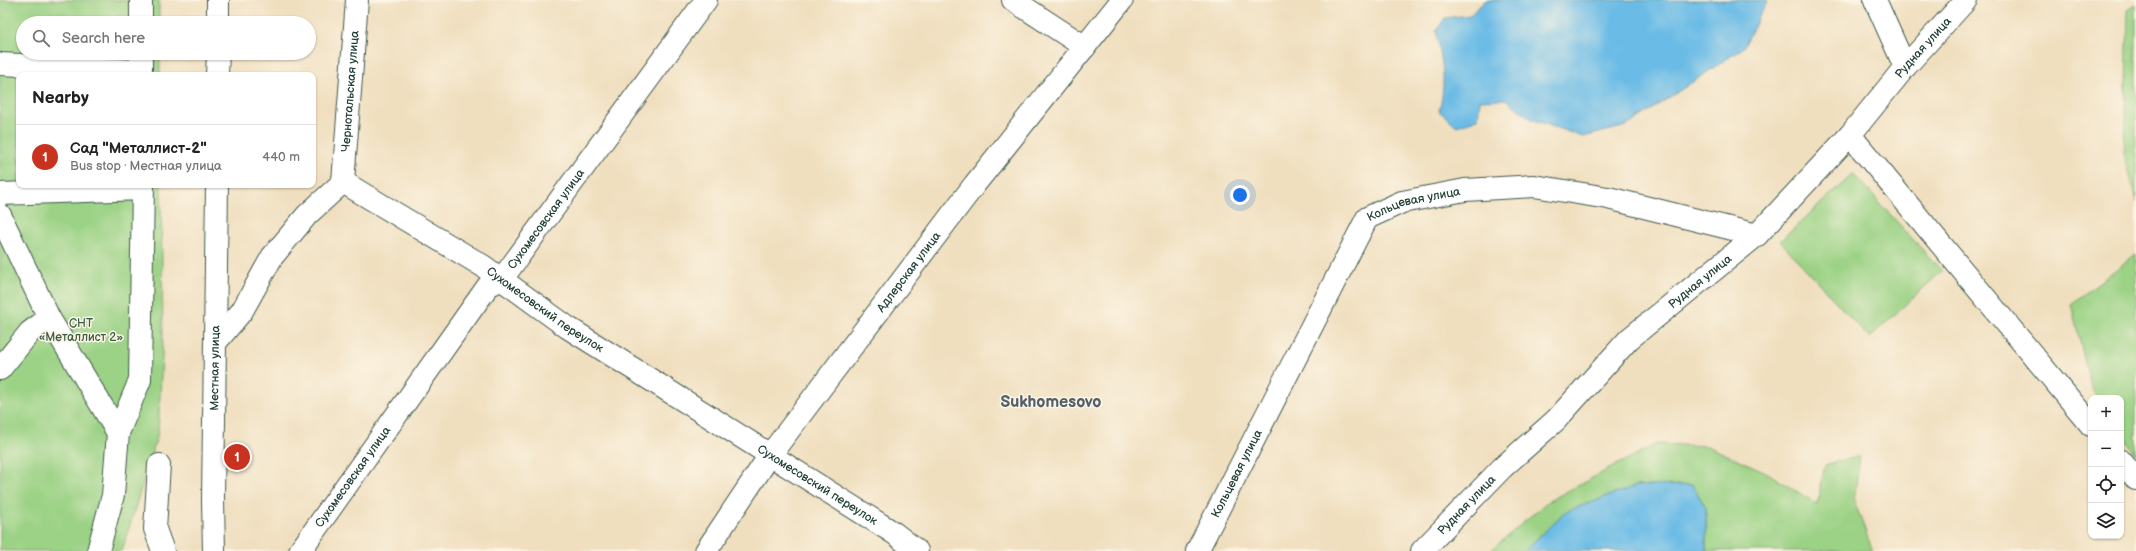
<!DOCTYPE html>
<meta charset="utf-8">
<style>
body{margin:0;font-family:"Balsamiq Sans",sans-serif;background:#f2f2f2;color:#222}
.controls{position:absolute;right:12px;bottom:12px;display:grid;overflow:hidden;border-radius:8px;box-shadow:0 1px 3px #0004}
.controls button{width:36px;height:36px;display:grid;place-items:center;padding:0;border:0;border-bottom:1px solid #e0e0e0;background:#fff;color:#222;font:20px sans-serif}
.you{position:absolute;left:1240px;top:195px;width:14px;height:14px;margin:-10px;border:3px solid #fff;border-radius:50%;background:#1a73e8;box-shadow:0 0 0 6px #1a73e833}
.badge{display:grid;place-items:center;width:26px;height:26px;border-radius:50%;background:#c8321e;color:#fff;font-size:13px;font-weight:700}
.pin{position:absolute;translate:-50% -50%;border:2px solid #fff;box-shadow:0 1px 4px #0006}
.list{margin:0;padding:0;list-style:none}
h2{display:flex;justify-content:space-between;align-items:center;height:52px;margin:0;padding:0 16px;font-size:17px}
h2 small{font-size:13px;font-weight:400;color:#767676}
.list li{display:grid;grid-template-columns:26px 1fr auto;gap:12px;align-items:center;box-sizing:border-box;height:64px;padding:0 16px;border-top:1px solid #e0e0e0}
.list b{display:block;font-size:15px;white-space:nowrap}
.list p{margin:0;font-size:13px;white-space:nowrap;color:#767676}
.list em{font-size:13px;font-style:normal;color:#767676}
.icon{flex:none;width:22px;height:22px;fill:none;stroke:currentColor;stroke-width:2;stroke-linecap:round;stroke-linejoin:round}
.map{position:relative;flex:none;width:2136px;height:551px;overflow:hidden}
.search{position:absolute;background:#fff;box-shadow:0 1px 3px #0004;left:16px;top:16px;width:300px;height:44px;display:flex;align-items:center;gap:10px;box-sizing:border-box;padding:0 14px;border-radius:22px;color:#767676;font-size:15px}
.panel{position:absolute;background:#fff;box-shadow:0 1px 3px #0004;left:16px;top:72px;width:300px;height:116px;border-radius:8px}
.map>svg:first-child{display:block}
.green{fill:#9bd285;stroke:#5d885c}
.water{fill:#6bbbe6;stroke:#457c8d}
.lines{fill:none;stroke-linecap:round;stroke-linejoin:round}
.minor-casing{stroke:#3e5549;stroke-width:24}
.major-casing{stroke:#3e5549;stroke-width:24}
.minor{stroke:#fff;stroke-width:22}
.major{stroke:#fff;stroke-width:22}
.labels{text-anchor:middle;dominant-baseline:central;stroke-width:3;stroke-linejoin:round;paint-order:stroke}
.street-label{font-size:12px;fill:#1f3d34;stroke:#fcf5e5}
.park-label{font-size:12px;fill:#385b44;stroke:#fcf5e5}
.district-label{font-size:16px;font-weight:bold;fill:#54606a;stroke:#fcf5e5}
</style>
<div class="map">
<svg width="2136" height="551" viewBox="0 0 2136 551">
<rect width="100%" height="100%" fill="#fcf5e5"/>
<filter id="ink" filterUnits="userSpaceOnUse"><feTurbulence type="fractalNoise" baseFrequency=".025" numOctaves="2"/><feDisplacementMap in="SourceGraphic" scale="8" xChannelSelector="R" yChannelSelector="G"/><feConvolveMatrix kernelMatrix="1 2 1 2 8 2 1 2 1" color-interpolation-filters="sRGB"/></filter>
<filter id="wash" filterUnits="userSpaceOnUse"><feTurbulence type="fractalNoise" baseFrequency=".012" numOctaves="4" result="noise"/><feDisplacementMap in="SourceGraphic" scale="16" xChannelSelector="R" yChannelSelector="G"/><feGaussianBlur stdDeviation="0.9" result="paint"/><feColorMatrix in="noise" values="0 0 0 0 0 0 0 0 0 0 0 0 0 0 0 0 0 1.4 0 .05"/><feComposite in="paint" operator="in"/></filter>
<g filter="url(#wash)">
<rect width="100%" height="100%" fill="#f0dfbf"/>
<g class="green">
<polygon points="0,0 159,0 159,23 23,23 23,53 160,53 160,75 19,75 19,185 161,185 163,338 158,433 122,551 0,551"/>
<polygon points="2136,5 2136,202 2124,156 2128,10"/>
<polygon points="1853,174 1942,271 1869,338 1780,241"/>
<polygon points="2136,254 2136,454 2121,432 2121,398 2097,398 2092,391 2071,304"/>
<polygon points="1656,444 1707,446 1766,472 1817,504 1825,465 1860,456 1854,501 1873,551 1706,551 1706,508 1692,485 1636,486 1565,512 1524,551 1490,551 1547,502"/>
</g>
<g class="water">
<path d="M 1486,0 L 1766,0 L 1767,2 L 1743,48 L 1627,126 L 1583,137 L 1531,119 L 1506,99 L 1480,100 L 1478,119 L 1457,126 L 1439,111 C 1447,81 1442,61 1436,31 L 1445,18 L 1470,15 Z"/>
<polygon points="1692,485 1706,508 1706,551 1524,551 1565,512 1636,486"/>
</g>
</g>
<g filter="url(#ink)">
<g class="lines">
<defs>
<g id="minor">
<polyline points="141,0 141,23"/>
<polyline points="1013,0 1085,47"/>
<polyline points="1875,0 1905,67"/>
<polyline points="141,53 141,75"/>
<polyline points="0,64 141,71"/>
<polyline points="1850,135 2091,425"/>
<path id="s1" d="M 343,182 L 357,0"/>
<polyline points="0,194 143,189"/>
<polyline points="0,215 49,318 118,433 113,495 98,551"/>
<path id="s2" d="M 216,342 L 242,311 L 272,257 L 307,215 L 343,182 L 483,266 L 567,327 L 894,533 L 917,551"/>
<polyline points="0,369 30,332 49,318"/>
<polyline points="118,433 140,380 143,185"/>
<polyline points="2121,461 2136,479"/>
<polyline points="159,465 155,529 163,551"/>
<path id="s3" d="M 300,551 L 488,286 L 502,279 L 706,0"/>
<path id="s4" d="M 706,551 L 770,455 L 975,184 L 1122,0"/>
<path id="s5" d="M 1197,551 L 1367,218 L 1402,202 L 1465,190 L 1534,186 L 1608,198 L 1757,235"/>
<path id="s6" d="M 1422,551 L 1502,468 L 1556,420 L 1629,339 L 1757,235 L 1850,135 L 1905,67 L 1966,0"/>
</g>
<g id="major">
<polyline points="218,23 218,0"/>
<polyline points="217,75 218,53"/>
<path id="s7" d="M 214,551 L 213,500 L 217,185"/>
</g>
</defs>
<use href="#minor" class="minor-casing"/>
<use href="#major" class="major-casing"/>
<use href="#minor" class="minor"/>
<use href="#major" class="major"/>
</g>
</g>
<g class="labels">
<g class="street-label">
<text stroke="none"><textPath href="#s6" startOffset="712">Рудная улица</textPath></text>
<text stroke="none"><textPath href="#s1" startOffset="91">Чернотальская улица</textPath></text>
<text stroke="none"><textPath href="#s5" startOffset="423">Кольцевая улица</textPath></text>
<text stroke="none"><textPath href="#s3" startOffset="415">Сухомесовская улица</textPath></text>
<text stroke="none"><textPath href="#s4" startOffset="345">Адлерская улица</textPath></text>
<text stroke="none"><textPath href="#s6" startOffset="388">Рудная улица</textPath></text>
<text stroke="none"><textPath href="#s2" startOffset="445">Сухомесовский переулок</textPath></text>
<text stroke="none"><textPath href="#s7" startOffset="183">Местная улица</textPath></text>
<text stroke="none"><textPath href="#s5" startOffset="87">Кольцевая улица</textPath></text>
<text stroke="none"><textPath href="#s3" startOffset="91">Сухомесовская улица</textPath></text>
<text stroke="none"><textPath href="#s2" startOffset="769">Сухомесовский переулок</textPath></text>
<text stroke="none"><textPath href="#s6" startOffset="64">Рудная улица</textPath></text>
</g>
<g class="park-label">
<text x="81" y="323">СНТ<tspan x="81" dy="14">«Металлист 2»</tspan></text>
</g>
<g class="district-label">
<text x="1051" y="402">Sukhomesovo</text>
</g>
</g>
</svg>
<div class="controls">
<button>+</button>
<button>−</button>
<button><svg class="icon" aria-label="locate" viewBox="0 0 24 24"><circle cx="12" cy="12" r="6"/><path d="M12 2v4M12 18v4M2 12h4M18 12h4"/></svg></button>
<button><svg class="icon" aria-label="layers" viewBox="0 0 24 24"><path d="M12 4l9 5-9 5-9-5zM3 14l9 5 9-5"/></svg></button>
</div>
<div class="you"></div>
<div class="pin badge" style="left:237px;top:457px">1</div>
<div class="search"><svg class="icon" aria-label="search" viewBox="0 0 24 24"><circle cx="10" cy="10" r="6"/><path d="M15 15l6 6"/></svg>Search here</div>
<section class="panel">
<h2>Nearby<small></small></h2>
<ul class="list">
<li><span class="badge">1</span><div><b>Сад &quot;Металлист-2&quot;</b><p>Bus stop · Местная улица</p></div><em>440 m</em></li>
</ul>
</section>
</div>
